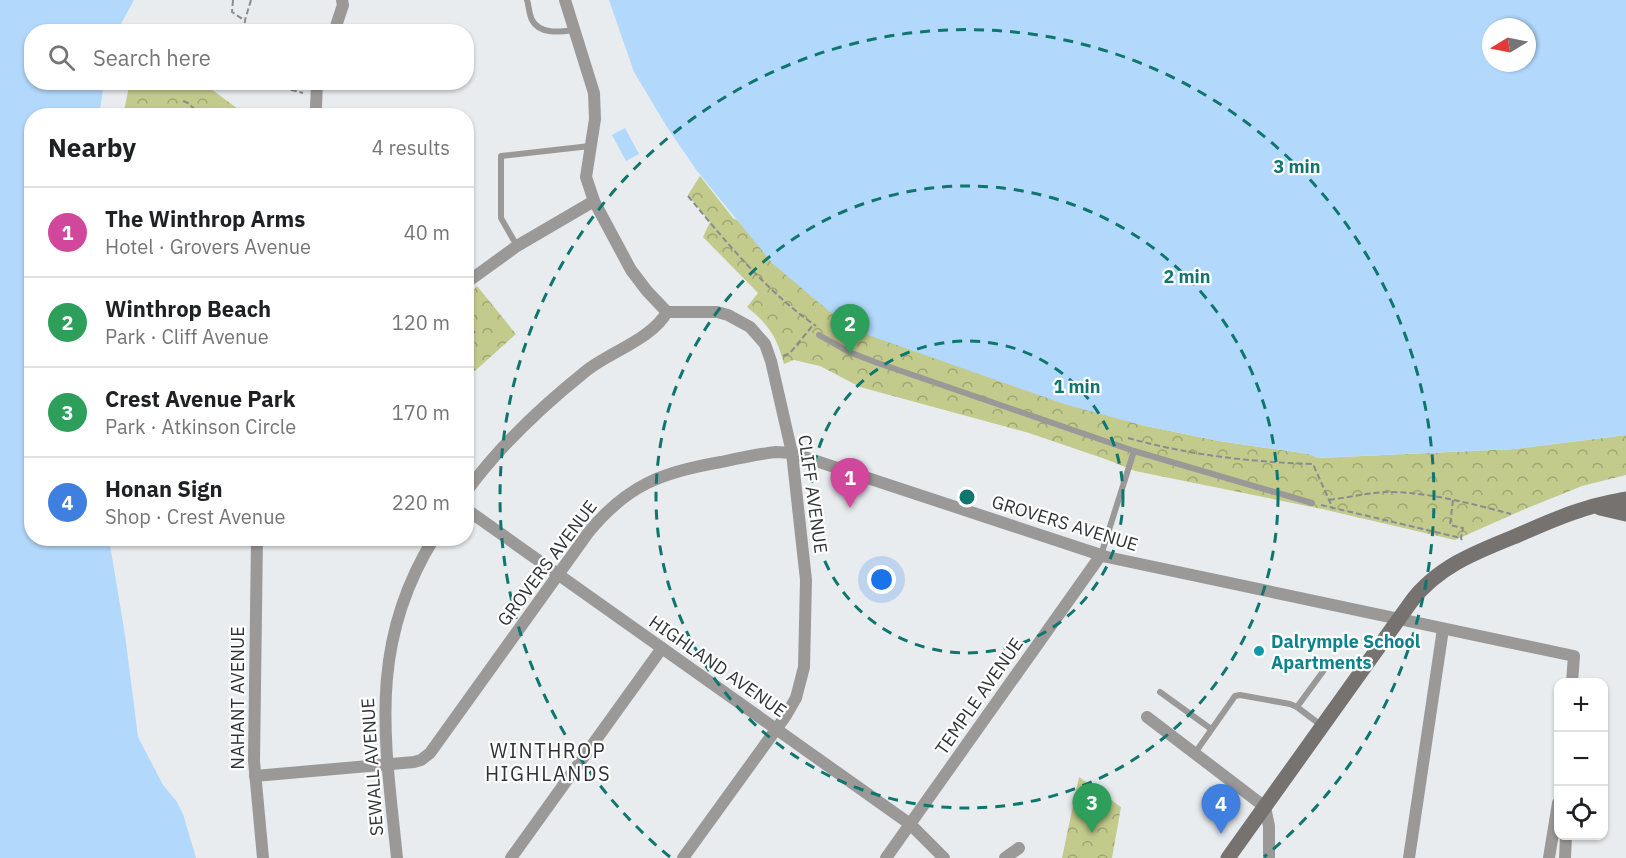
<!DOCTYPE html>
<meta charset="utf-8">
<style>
body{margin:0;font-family:"IBM Plex Sans",sans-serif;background:#f2f2f2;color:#202124}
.controls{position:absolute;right:18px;bottom:18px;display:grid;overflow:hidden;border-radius:12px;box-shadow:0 2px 4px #0004}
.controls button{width:54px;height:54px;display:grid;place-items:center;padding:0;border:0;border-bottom:2px solid #e0e0e0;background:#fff;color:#202124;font:30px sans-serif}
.compass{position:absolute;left:1482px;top:18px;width:54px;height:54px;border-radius:50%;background:#fff;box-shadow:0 2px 4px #0004;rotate:260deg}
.you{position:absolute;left:882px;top:580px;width:21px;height:21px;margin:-15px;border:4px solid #fff;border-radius:50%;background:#1a73e8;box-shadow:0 0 0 9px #1a73e833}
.badge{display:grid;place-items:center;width:39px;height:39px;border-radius:50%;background:#1673bf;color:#fff;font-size:20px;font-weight:700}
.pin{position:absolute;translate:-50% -50px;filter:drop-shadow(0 2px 3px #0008)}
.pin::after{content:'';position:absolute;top:32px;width:21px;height:18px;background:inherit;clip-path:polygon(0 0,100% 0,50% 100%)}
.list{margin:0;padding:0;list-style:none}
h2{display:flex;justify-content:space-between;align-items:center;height:78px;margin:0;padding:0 24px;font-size:26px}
h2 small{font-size:20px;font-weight:400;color:#757577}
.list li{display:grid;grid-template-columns:39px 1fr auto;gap:18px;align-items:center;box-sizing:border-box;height:90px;padding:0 24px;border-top:2px solid #e0e0e0}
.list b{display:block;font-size:22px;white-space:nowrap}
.list p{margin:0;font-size:20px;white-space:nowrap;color:#757577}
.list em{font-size:20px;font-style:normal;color:#757577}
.icon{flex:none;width:33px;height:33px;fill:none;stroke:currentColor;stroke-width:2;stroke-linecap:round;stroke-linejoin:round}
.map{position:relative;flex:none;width:1626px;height:858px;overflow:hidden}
.search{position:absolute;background:#fff;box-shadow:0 2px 4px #0004;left:24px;top:24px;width:450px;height:66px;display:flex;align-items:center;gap:15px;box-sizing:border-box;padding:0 21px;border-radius:24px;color:#757577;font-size:22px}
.panel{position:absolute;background:#fff;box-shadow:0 2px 4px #0004;left:24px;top:108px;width:450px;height:438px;border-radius:24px}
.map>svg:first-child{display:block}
.park{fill:url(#park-crowns)}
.water{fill:#b2d8fc;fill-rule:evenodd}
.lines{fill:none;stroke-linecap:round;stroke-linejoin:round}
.path{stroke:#898c8e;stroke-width:2;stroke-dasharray:6 3;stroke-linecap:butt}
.lane{stroke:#9b9998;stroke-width:6}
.street{stroke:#9b9998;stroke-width:12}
.secondary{stroke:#757270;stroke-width:15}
.ring{fill:none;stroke:#0f766e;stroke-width:3;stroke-dasharray:10 8}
.culture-dot{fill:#0f9aa8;stroke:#fff;stroke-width:2}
.labels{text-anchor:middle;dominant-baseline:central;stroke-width:4.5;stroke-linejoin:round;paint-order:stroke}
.street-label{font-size:18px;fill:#303233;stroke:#fff}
.culture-label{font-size:18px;font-weight:bold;fill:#0d838f;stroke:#fff;text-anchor:start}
.neighbourhood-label{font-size:20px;letter-spacing:1.5px;fill:#303233;stroke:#fff}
.centre{fill:#0f766e;stroke:#fff;stroke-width:3}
.ring-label{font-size:18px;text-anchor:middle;font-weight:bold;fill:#0f766e;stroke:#fff;stroke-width:4.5;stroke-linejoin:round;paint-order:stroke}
</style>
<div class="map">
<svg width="1626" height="858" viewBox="0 0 1626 858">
<defs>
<pattern id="park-crowns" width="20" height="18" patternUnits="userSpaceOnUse" patternTransform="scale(1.5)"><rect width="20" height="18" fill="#c3cb8c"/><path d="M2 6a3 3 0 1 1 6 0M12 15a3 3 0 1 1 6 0" fill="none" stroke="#9fa573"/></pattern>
</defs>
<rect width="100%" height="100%" fill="#e8ecef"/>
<g class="park">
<polygon points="130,82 203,83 246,115 123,115"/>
<path d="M 700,176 L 733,218 L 1141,425 L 1219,441 L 1309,454 L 1318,458 L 1515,449 L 1626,435 L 1626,475 L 1582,486 L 1525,509 L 1455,540 L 1322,509 L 1135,471 L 1108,460 L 1029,433 L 860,387 L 820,366 L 794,360 L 784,364 C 777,337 769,325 747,307 L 758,293 L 703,237 L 710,222 L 688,195 Z"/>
<polygon points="477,286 516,334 467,378 467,297"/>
<polygon points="1079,777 1121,807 1112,858 1062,858"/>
</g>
<g class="water">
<polygon points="0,0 134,0 117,31 32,32 32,82 104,83 99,115 32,116 32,538 109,539 125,635 138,737 163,785 177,802 183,814 196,858 0,858"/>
<path d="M 609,0 L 1626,0 L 1626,435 L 1515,449 L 1318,458 L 1309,454 L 1219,441 L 1141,425 L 1064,404 L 868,335 L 830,312 L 773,264 L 697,171 L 667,127 L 634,72 ZM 1491,27 L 1527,27 L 1527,63 L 1491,63 Z"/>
<polygon points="625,128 639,154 626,161 612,135"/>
</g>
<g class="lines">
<g class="path">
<polyline points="233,0 232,12 244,20"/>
<polyline points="244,32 245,20 251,0"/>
<polyline points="275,82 281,87 303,93"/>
<polyline points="183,101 188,103 202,116"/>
<path d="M 688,196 C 726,242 767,292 816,326"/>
<polyline points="466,323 475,333"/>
<polyline points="783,356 790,353 814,324"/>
<path d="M 1128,438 C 1189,455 1250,462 1313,464 L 1333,509"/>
<path d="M 1329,500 C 1350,497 1371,492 1393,492 C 1432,493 1473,504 1511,514"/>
<polyline points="1453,500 1450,525 1463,528 1461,538 1463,543"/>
<polyline points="1321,505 1461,538"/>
</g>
<g class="lane">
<path d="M 527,0 C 529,6 529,14 532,20 C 540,35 560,32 574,30"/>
<polyline points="517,246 501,218 501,156 590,146"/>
<polyline points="819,335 849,352 875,362 1134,451 1312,503"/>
<polyline points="1101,555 1134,451"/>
<polyline points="1160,692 1211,729"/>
<polyline points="1322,726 1297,707 1327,666"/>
<polyline points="1195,753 1235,696 1240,695 1290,704 1297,707"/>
</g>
<g class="street">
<polyline points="565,0 594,93 595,119 586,177 594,201 631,270 647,291 667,312 717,312 728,315 750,327 765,344 771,361 792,453 806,580 804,667 796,698 785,717 683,858"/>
<polyline points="334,32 343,5 342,0"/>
<polyline points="317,82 316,108 318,116"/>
<polyline points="466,283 517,246 594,201"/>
<path d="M 466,492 C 500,445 541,407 586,371 C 610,352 652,339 667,312"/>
<polyline points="466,509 910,824 944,858"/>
<polyline points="257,538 254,761 263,858"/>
<polyline points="1147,717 1265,807 1269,826 1269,858"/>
<path d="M 255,776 L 414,762 L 421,760 L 430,753 L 588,533 C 627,485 662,472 721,462 C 740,458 758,454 776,452 L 792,453 L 1107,557 L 1574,656 L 1572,682"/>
<path d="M 397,858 C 385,740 367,646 434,538"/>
<polyline points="511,858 662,648"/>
<polyline points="886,858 1101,555"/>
<polyline points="1005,858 1019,848"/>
<polyline points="1409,858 1443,629"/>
<polyline points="1549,858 1558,803"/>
<polyline points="1565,858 1566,836"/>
</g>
<g class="secondary">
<polyline points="1600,508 1626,514"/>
<path d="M 1228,858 L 1411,602 C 1437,567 1476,552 1516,536 C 1537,527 1558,517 1581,510 C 1595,505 1611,502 1626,499"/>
</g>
</g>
<g class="ring">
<circle cx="967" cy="497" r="156"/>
<circle cx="967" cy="497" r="311"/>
<path d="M670 857A467 467 0 1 1 1264 857"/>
</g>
<circle class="culture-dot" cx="1259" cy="651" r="6"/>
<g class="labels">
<g class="street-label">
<text transform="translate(813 494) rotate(82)">CLIFF AVENUE</text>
<text transform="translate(1065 523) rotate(17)">GROVERS AVENUE</text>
<text transform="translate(547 563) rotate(-53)">GROVERS AVENUE</text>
<text transform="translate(718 666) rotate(35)">HIGHLAND AVENUE</text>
<text transform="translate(979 696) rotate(-55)">TEMPLE AVENUE</text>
<text transform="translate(237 698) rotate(-90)">NAHANT AVENUE</text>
<text transform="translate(372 767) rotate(-94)">SEWALL AVENUE</text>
</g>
<g class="culture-label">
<text x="1271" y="641">Dalrymple School<tspan x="1271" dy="21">Apartments</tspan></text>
</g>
<g class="neighbourhood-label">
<text x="548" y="750">WINTHROP<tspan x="548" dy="23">HIGHLANDS</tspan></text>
</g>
</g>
<circle cx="967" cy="497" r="9" class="centre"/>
<g class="ring-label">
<text x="1297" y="173">3 min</text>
<text x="1187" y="283">2 min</text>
<text x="1077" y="393">1 min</text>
</g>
</svg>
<div class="controls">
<button>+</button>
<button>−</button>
<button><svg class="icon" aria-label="locate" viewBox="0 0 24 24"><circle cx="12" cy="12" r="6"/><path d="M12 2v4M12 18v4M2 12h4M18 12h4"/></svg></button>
</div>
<svg class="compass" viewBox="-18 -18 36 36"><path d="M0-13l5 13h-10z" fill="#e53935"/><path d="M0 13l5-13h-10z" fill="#757577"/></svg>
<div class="you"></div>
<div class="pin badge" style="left:850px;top:508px;background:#d1479c">1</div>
<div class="pin badge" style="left:850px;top:354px;background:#2e9e5b">2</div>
<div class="pin badge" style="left:1092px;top:833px;background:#2e9e5b">3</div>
<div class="pin badge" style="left:1221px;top:834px;background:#3f7fe0">4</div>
<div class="search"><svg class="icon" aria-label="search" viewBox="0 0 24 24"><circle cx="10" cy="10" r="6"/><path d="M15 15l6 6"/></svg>Search here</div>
<section class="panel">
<h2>Nearby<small>4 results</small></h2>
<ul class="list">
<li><span class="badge" style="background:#d1479c">1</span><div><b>The Winthrop Arms</b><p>Hotel · Grovers Avenue</p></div><em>40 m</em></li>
<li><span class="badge" style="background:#2e9e5b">2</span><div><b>Winthrop Beach</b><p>Park · Cliff Avenue</p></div><em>120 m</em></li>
<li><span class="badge" style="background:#2e9e5b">3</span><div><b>Crest Avenue Park</b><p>Park · Atkinson Circle</p></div><em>170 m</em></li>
<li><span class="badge" style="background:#3f7fe0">4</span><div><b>Honan Sign</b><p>Shop · Crest Avenue</p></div><em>220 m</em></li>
</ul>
</section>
</div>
